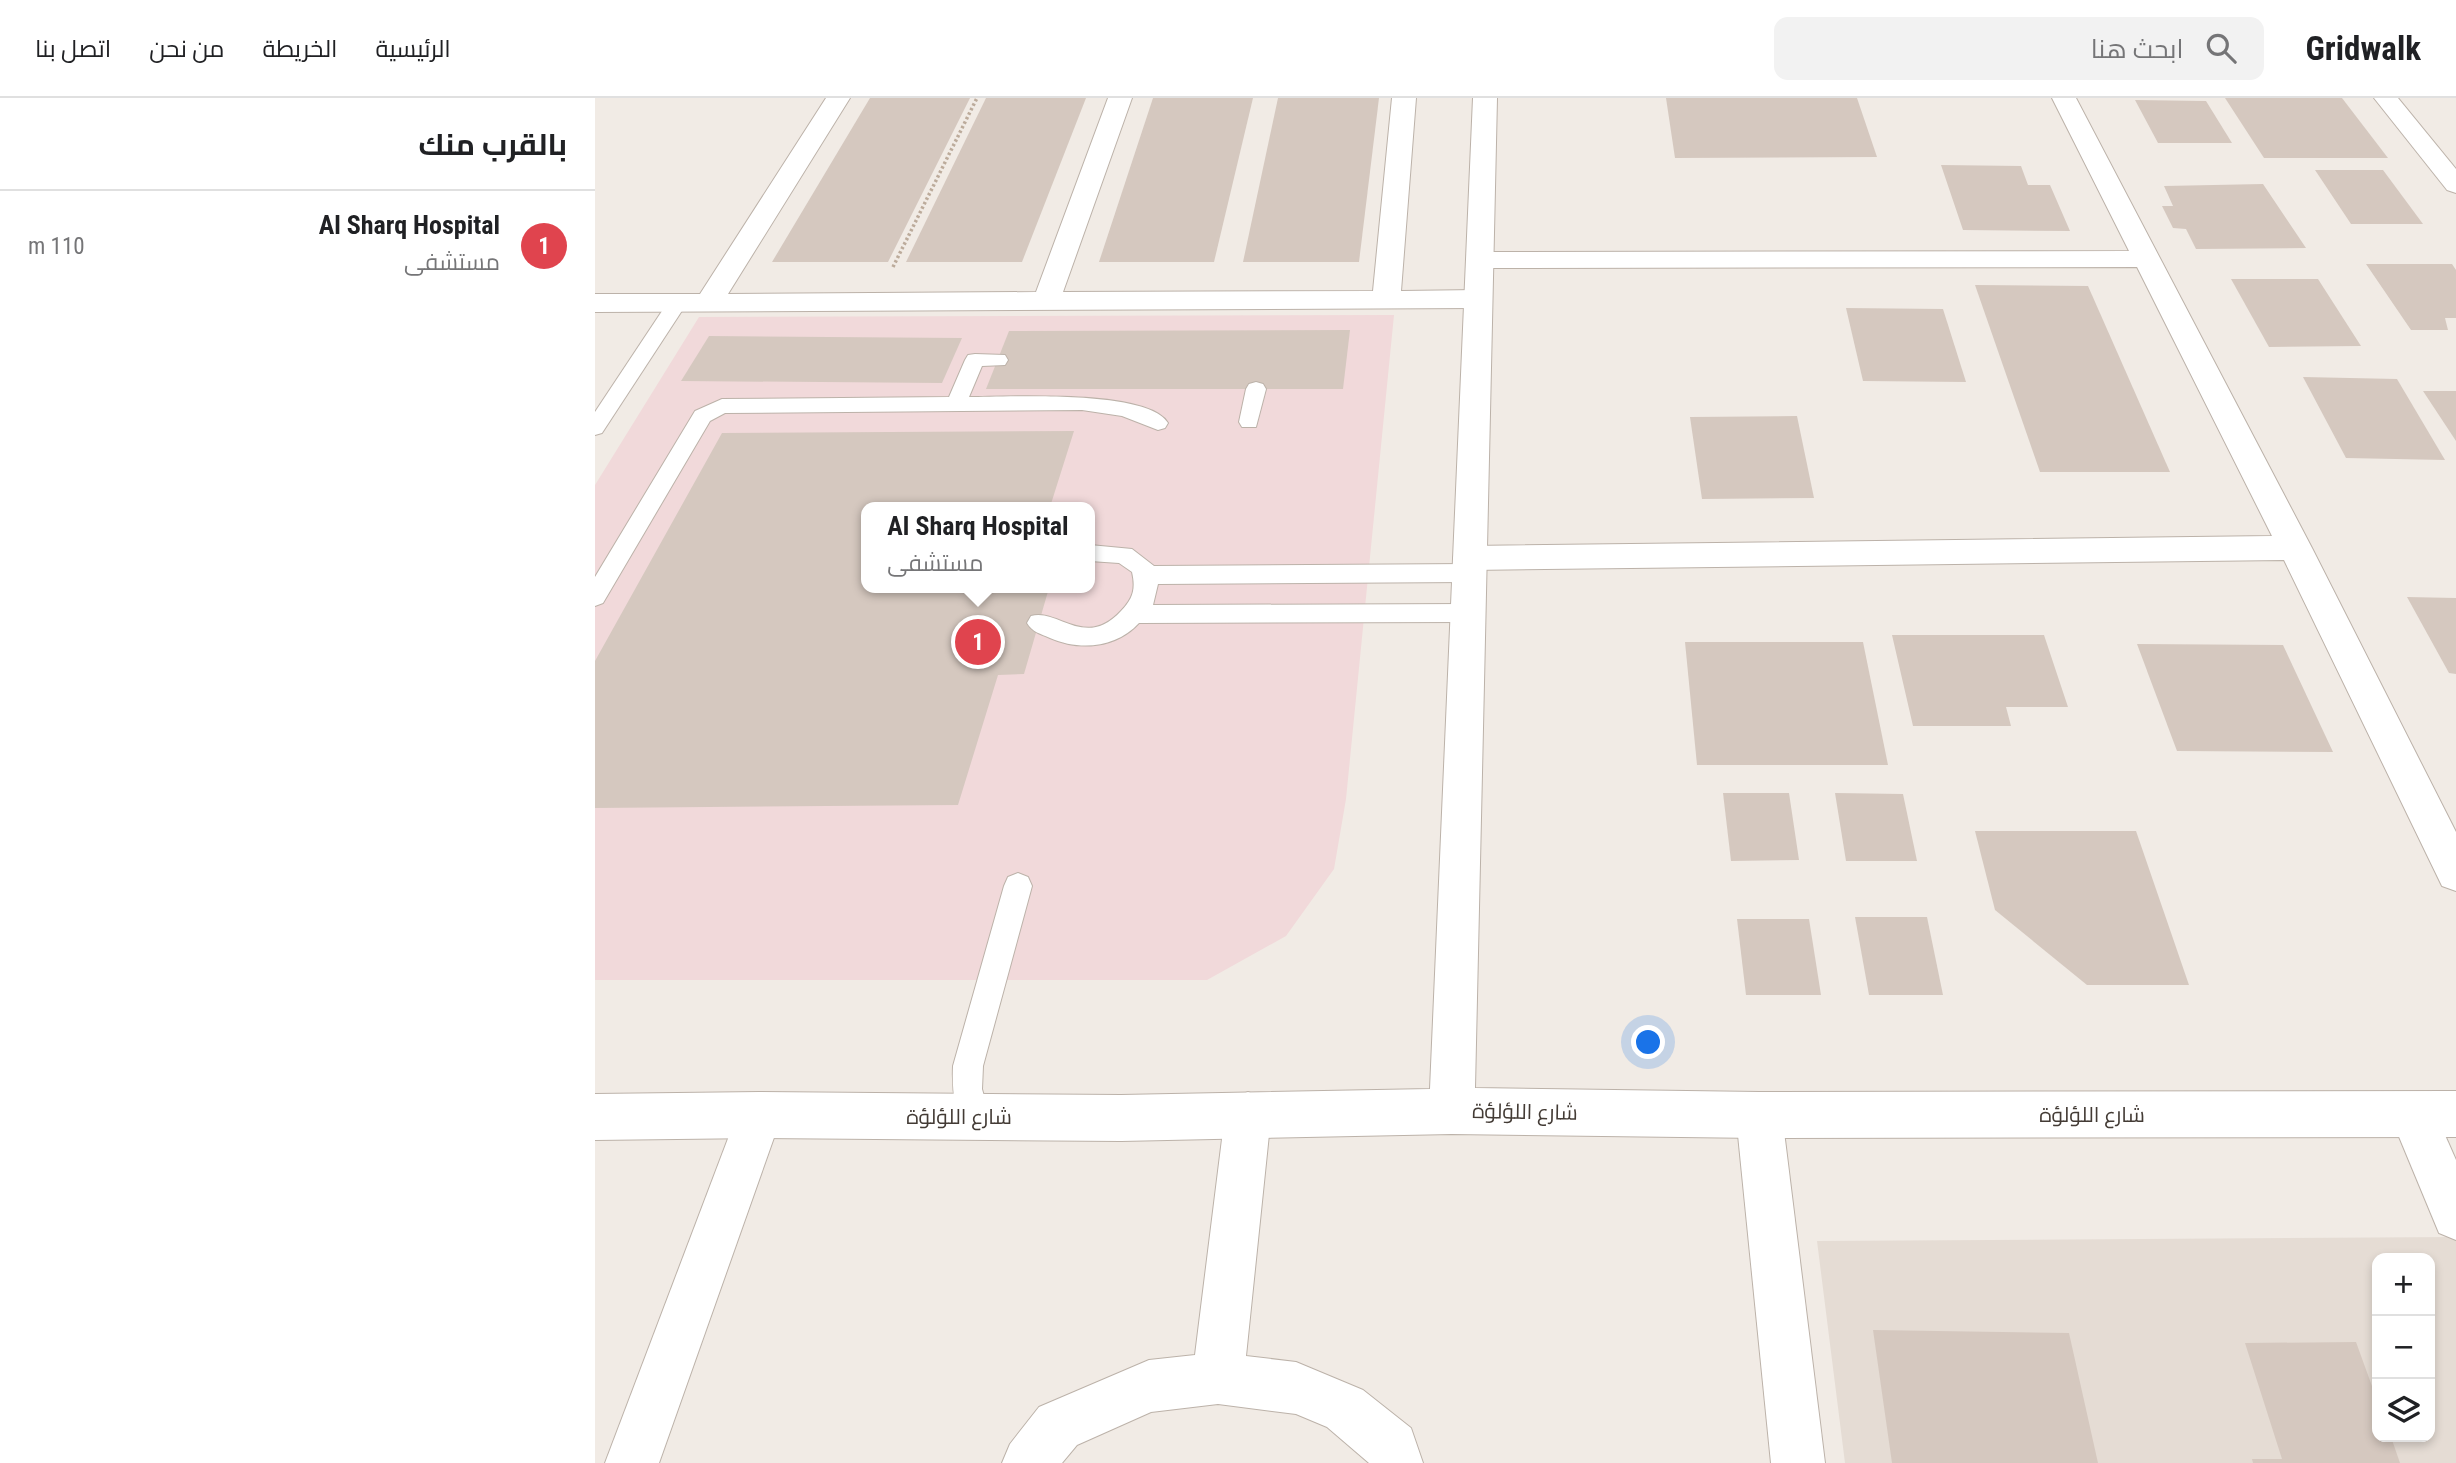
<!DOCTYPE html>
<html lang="ar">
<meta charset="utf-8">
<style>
body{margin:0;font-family:"Roboto Condensed",Cairo,sans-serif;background:#f2f2f2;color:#202124;direction:rtl}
.controls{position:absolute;right:21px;bottom:21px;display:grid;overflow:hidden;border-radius:14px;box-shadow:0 4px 10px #0003}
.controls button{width:63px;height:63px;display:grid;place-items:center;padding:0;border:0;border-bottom:2px solid #e0e0e0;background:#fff;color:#202124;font:35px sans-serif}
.you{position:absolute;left:1054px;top:945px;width:24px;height:24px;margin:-18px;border:5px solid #fff;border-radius:50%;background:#1a73e8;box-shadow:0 0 0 10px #1a73e833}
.badge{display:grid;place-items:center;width:46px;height:46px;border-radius:50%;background:#e82528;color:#fff;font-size:23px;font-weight:700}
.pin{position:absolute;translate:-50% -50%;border:4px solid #fff;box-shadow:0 2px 7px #0006}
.popup{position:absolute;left:266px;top:404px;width:234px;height:91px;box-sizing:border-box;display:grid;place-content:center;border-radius:14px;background:#fff;filter:drop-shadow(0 2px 5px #0005);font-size:23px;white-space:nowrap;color:#757577}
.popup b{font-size:26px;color:#202124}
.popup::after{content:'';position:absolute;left:50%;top:100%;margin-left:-14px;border:14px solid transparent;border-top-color:#fff}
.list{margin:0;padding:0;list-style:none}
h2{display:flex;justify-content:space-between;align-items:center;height:91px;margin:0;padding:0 28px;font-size:30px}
h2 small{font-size:23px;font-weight:400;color:#757577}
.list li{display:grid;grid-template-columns:46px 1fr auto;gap:21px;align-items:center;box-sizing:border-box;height:112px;padding:0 28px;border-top:2px solid #e0e0e0}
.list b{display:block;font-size:26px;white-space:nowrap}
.list p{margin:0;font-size:23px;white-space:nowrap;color:#757577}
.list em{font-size:23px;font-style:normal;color:#757577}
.icon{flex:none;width:38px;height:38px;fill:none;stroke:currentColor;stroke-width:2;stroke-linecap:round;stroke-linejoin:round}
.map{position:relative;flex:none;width:1861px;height:1365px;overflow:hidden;direction:ltr}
header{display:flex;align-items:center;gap:42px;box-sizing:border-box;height:98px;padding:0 35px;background:#fff;border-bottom:2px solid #e0e0e0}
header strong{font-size:33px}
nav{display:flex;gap:38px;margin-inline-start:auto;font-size:24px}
.search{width:490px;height:63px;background:#f2f2f2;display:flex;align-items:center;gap:18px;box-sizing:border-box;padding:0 24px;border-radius:14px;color:#757577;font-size:26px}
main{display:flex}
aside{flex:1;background:#fff}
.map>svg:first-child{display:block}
.residential{fill:#e5dcd4;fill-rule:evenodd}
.medical{fill:#f1d9da;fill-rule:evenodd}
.building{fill:#d5c8bf}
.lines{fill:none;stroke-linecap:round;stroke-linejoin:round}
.service-casing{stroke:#bcb2a9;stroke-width:2}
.minor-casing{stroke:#bcb2a9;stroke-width:2}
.tertiary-casing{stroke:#bcb2a9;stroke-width:2}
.path{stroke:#bcab9b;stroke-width:3.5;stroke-dasharray:2.5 2.5;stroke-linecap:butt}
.service{fill:#fff;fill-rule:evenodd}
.minor{fill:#fff;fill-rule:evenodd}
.tertiary{fill:#fff;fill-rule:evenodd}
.labels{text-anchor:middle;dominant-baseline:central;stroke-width:5;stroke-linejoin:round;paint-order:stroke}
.street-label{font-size:21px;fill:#433b35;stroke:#fff}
</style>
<header>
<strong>Gridwalk</strong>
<div class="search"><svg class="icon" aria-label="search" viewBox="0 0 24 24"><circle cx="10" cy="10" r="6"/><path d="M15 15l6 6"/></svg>ابحث هنا</div>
<nav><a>الرئيسية</a><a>الخريطة</a><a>من نحن</a><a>اتصل بنا</a></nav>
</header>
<main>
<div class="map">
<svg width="1861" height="1365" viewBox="0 0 1861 1365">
<rect width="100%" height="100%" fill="#f1ebe5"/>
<path class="residential" d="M 1861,1139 L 1861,1365 L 1250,1365 L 1222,1143 ZM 1782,1160 L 1835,1160 L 1835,1339 L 1782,1339 Z"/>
<path class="medical" d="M 799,217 L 751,701 L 739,771 L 691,838 L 612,882 L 0,882 L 0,387 L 104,219 ZM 271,409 L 495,409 L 495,490 L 271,490 Z"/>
<g class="building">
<polygon points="275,0 375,0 293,164 177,164"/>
<polygon points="391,0 491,0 427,164 311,164"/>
<polygon points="558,0 658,0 619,164 504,164"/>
<polygon points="683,0 784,0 764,164 648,164"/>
<polygon points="1071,0 1262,0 1282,59 1080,60"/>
<polygon points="1630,0 1747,0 1793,60 1669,60"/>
<polygon points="1540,2 1611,3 1637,45 1563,45"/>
<polygon points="1346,67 1426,68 1433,87 1455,87 1475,133 1368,132"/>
<polygon points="1720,72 1788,72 1828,126 1756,126"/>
<polygon points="1668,86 1711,150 1601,151 1591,131 1578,130 1567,108 1578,108 1569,88"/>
<polygon points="1771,166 1857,166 1861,172 1861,220 1850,220 1853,232 1816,232"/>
<polygon points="1636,181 1723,181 1766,248 1674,249"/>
<polygon points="1380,187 1493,188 1575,374 1445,374"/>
<polygon points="1251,210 1348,211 1371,284 1268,283"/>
<polygon points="755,232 748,291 391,291 414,233"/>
<polygon points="114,238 367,240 347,285 86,283"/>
<polygon points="1708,279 1802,281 1850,362 1751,360"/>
<polygon points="1828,293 1861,293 1861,343"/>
<polygon points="1202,318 1219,400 1107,401 1095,319"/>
<polygon points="479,333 455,409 271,409 271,490 454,490 429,576 403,577 363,707 0,710 0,563 127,335"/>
<polygon points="1812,499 1861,500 1861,576 1854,575"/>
<polygon points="1297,537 1449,537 1473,609 1411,609 1416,628 1318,628"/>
<polygon points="1090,544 1268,544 1293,667 1102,667"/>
<polygon points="1542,546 1688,547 1738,654 1582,653"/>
<polygon points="1128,695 1194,695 1204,762 1136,763"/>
<polygon points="1240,695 1308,696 1322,763 1251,763"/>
<polygon points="1380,733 1541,733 1594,887 1492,887 1400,812"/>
<polygon points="1260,819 1332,819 1348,897 1274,897"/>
<polygon points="1142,821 1214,821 1226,897 1151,897"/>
<polygon points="1278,1232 1474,1235 1503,1365 1297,1365"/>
<polygon points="1761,1244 1782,1302 1782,1339 1796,1339 1805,1365 1658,1365 1657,1361 1687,1361 1650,1245"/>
</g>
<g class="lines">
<defs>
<g id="service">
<polygon points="82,199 92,205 7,335 0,337 0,314 75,201"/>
<path d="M 380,256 L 410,257 L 413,262 L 410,267 L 387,268 L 374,299 C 412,299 553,291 573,325 L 570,330 L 563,332 L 527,318 L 487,312 L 130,315 L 115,323 L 8,505 L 0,508 L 0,479 L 100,313 L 127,301 L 354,299 L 370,262 L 373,257 Z"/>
<polygon points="661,284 668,286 671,291 661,329 647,329 644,324 651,291 654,286"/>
<path d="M 495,447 L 537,451 L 559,468 L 874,466 L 882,469 L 886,475 L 882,481 L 874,484 L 563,486 L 558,507 L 874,506 L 882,509 L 886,515 L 882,521 L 874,524 L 544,525 C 521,550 485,553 455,540 C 446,536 437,534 432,525 L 436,518 C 463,510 490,552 526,513 C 538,501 541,491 537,474 L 524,465 L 495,463 Z"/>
<path d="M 423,775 L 433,779 L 437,788 L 388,968 L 387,991 L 395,1020 L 390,1031 L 379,1036 L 368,1031 C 359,1010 357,991 358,968 L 409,788 L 413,779 Z"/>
</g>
<g id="minor">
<polygon points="231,0 255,0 133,196 441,194 513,0 537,0 468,194 778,193 797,0 821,0 806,193 883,192 893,195 897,201 893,207 883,210 0,214 0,196 105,196"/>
<polygon points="1457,0 1481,0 1717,450 1861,734 1861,793 1847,788 1689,462 875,472 863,469 858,460 863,451 875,448 1677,438 1542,169 885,170 875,168 871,162 875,156 885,154 1534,153"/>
<polygon points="1779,0 1803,0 1861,71 1861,95 1852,92"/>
<polygon points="164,994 180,1001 187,1017 64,1365 10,1365 148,1001"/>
<polygon points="653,994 669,1001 676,1017 651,1258 701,1264 768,1292 816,1330 828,1365 774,1365 732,1329 701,1316 623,1306 556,1314 482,1347 467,1365 407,1365 415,1346 444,1309 554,1262 600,1257 630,1017 637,1001"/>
<polygon points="1164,994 1180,1001 1187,1017 1230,1365 1176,1365 1141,1017 1148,1001"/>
<polygon points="1818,994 1834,1001 1861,1062 1861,1142 1844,1135 1795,1017 1802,1001"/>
</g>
<polygon id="tertiary" points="878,0 902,0 880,990 1164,994 1861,993 1861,1039 1164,1040 857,1036 526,1043 164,1040 0,1042 0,996 164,994 526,997 835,991"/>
</defs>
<use href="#service" class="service-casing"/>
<use href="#minor" class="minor-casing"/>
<use href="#tertiary" class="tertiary-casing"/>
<polyline class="path" points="298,169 382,0"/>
<use href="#service" class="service"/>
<use href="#minor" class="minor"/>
<use href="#tertiary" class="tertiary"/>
</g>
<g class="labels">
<g class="street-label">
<text transform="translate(930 1014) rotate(1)">شارع اللؤلؤة</text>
<text x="1497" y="1017">شارع اللؤلؤة</text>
<text x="364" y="1019">شارع اللؤلؤة</text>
</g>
</g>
</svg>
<div class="controls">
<button>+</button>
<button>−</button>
<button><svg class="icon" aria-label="layers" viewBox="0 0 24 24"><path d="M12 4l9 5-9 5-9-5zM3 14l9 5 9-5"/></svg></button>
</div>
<div class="you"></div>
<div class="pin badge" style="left:383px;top:544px;background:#e0444e">1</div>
<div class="popup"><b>Al Sharq Hospital</b>مستشفى</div>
</div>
<aside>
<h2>بالقرب منك<small></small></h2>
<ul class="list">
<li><span class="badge" style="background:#e0444e">1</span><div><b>Al Sharq Hospital</b><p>مستشفى</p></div><em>110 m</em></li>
</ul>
</aside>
</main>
